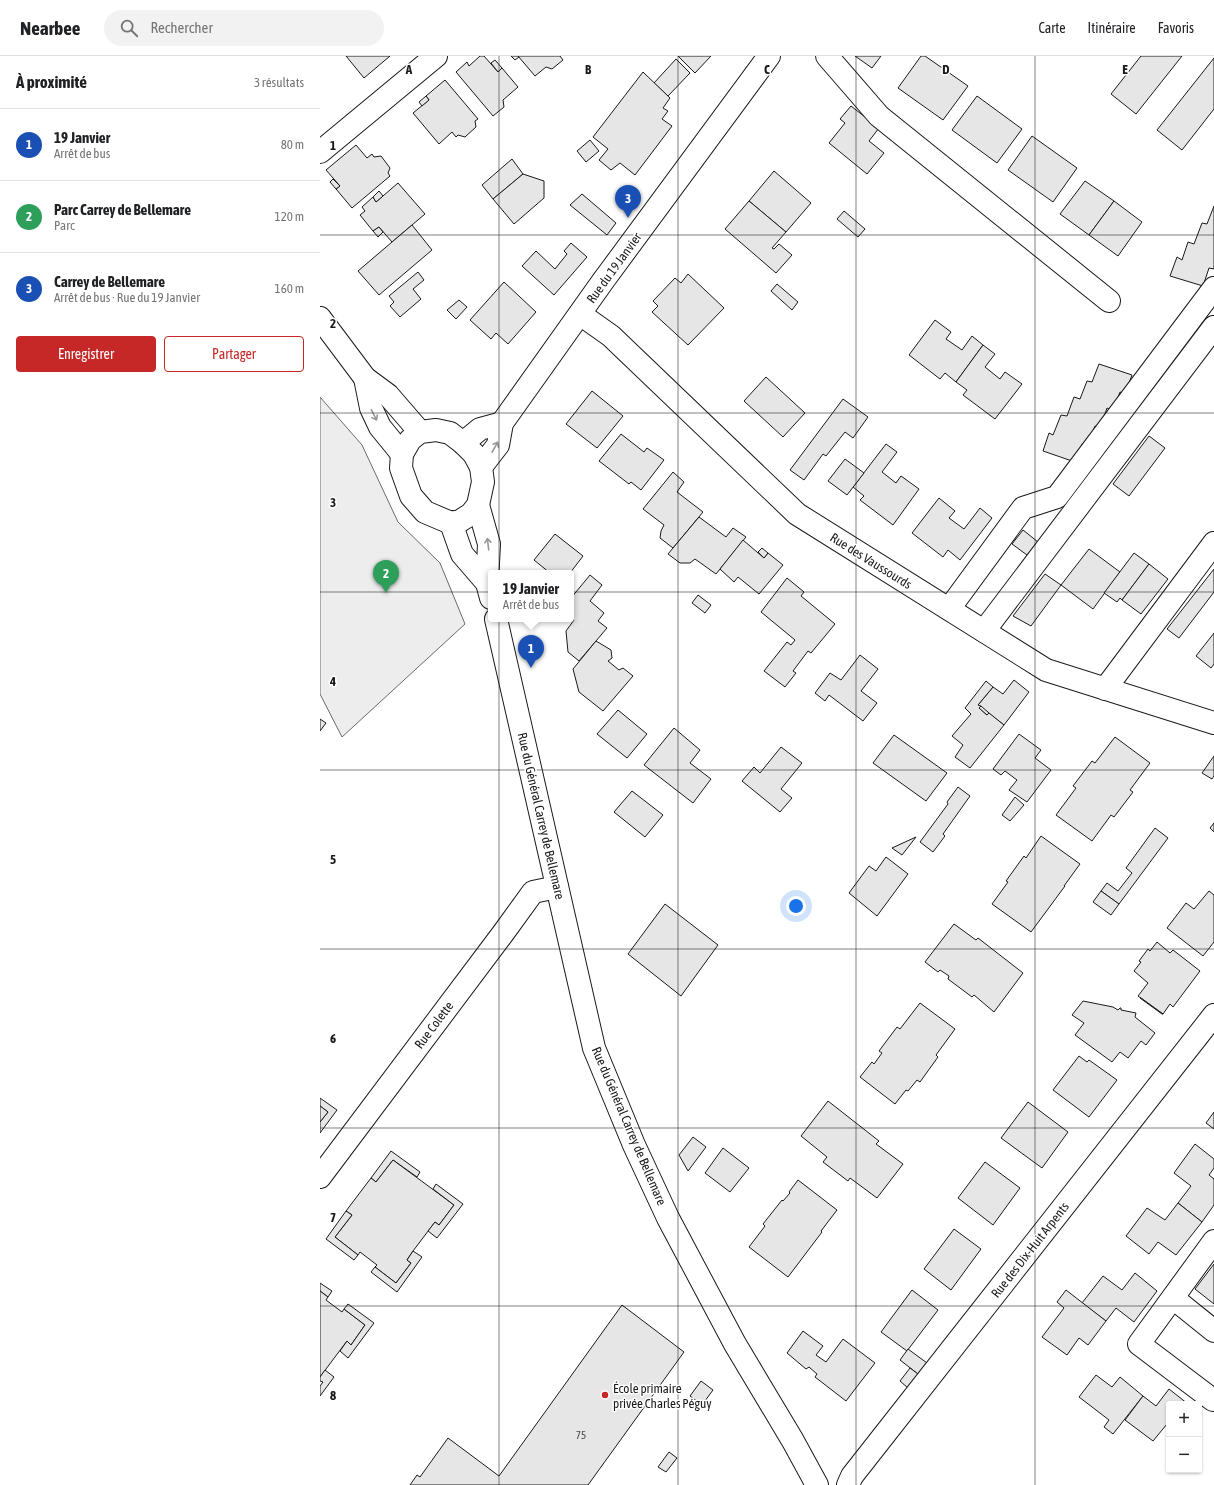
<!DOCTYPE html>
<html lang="fr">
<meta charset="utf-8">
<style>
body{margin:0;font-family:"Asap Condensed",sans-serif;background:#f2f2f2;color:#202124}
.controls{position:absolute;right:12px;bottom:12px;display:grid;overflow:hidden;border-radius:4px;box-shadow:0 1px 3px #0004}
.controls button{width:36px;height:36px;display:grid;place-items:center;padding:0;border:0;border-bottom:1px solid #e0e0e0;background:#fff;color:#202124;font:20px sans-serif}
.you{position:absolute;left:476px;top:850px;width:14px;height:14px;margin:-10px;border:3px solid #fff;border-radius:50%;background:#1a73e8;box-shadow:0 0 0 6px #1a73e833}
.badge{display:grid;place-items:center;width:26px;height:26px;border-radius:50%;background:#c62828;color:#fff;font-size:13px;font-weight:700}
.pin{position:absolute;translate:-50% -33px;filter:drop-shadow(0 1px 2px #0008)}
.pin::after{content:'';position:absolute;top:21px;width:14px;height:12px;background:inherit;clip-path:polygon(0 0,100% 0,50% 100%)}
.popup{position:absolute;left:168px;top:514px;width:86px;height:52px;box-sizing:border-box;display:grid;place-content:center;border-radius:4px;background:#fff;filter:drop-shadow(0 1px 3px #0005);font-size:13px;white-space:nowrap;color:#757577}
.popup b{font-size:15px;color:#202124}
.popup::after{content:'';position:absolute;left:50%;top:100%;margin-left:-8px;border:8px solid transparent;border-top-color:#fff}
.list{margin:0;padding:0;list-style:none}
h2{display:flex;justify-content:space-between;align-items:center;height:52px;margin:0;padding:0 16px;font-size:17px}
h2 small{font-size:13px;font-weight:400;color:#757577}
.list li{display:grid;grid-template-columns:26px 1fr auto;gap:12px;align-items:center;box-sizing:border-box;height:72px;padding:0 16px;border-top:1px solid #e0e0e0}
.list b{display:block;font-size:15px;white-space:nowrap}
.list p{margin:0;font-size:13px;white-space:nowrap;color:#757577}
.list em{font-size:13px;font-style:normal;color:#757577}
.actions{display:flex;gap:8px;padding:12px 16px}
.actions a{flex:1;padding:9px 0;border:1px solid #c62828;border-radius:4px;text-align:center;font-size:14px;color:#c62828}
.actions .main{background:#c62828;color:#fff}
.icon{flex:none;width:22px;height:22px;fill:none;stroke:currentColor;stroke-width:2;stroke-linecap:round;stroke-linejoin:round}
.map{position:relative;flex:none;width:894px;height:1429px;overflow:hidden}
header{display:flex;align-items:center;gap:24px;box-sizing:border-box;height:56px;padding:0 20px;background:#fff;border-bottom:1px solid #e0e0e0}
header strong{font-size:19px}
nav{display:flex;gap:22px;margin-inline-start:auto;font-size:14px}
.search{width:280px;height:36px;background:#f2f2f2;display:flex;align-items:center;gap:10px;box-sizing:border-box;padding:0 14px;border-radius:22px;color:#757577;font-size:15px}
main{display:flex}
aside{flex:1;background:#fff}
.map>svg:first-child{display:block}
.built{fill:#ededed;stroke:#6a6a6a}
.building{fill:#e6e6e6;stroke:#1a1a1a}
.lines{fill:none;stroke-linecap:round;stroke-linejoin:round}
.minor-casing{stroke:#1a1a1a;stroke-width:24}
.minor{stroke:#fff;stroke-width:22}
.oneway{stroke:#989898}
.grid{fill:none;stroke:#1a1a1a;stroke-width:1;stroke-opacity:0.55}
.poi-dot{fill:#c62828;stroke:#fff;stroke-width:1.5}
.labels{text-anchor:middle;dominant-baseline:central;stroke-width:3;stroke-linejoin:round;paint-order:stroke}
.number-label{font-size:11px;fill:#4d4d4d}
.street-label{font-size:13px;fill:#1a1a1a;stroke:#fff}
.poi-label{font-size:13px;fill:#1a1a1a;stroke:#fff;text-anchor:start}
.grid-label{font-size:13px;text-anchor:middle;font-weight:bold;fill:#1a1a1a;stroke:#fff;stroke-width:3;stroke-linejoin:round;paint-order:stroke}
</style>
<header>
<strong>Nearbee</strong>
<div class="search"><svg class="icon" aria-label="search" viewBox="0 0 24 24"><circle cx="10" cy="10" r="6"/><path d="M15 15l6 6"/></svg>Rechercher</div>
<nav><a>Carte</a><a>Itinéraire</a><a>Favoris</a></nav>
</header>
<main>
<aside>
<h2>À proximité<small>3 résultats</small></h2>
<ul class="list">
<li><span class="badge" style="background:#1a4fb4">1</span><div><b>19 Janvier</b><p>Arrêt de bus</p></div><em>80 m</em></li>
<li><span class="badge" style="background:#2e9e5b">2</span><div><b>Parc Carrey de Bellemare</b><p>Parc</p></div><em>120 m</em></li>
<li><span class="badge" style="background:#1a4fb4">3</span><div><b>Carrey de Bellemare</b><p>Arrêt de bus · Rue du 19 Janvier</p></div><em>160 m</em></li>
</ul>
<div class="actions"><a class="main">Enregistrer</a><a>Partager</a></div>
</aside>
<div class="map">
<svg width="894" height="1429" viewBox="0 0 894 1429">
<rect width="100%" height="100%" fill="#fff"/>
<polygon class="built" points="0,341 42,389 78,466 120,507 145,568 22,681 0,638"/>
<g class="building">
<polygon points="26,0 70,0 44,22"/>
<polygon points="160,0 164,0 178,16 182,12 198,31 183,44 184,51 173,60 136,16 147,6 149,10"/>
<polygon points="191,0 198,0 199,1 195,4"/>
<polygon points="198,0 240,0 243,4 232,13 226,11 215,20"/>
<polygon points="358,0 391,0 375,17"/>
<polygon points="535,0 561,0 552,12"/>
<polygon points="601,0 605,0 648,30 623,64 578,32"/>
<polygon points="821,0 862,0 816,58 791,38"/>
<polygon points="894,2 894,53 862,94 837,74"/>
<polygon points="356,3 370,17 348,40 334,27"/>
<polygon points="175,4 182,12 178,16 171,7"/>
<polygon points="323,16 350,42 343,52 348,55 342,63 352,70 315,119 300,107 291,114 279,104 288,93 273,81"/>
<polygon points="125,24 158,63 155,65 156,71 145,81 138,79 136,81 132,76 119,88 93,57 109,44 106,40"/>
<polygon points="106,40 109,44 102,50 99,46"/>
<polygon points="657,40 702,73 677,107 632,74"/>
<polygon points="531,50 559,72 549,85 564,97 547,118 509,87 525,67 520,63"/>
<polygon points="712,80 757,112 733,146 688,114"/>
<polygon points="270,84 279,95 266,106 257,95"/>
<polygon points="36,89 47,102 52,98 54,101 61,100 70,112 68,117 70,120 32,152 16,133 20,130 6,114"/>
<polygon points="192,103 203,118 173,143 162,129"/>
<polygon points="454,115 491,147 466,176 429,145"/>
<polygon points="203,118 224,125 224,142 194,168 173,143"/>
<polygon points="13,123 20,130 16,133 10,126"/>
<polygon points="765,125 794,145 769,179 740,158"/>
<polygon points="78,127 105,158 72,186 59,171 53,175 40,159 45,155 42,151 53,141 56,146"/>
<polygon points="59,135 63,140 56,146 53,141"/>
<polygon points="262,138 296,167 287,179 250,149"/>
<polygon points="429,145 466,176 452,192 454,193 459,188 472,199 456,217 405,173"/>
<polygon points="794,145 822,166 798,200 769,179"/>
<polygon points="894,150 894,213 889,212 883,230 850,220 857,201 862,204 868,186 874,188 882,167 887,168"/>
<polygon points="524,155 545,173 538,181 517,163"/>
<polygon points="92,169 112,194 59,239 38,215"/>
<polygon points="59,171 63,176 58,181 53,175"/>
<polygon points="251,187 267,201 234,239 202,210 216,195 235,213 247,198 244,195"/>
<polygon points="98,216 104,224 93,233 101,243 80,261 70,250 74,246 69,240"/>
<polygon points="368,218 404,252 368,289 332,256 338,250 333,245 355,222 361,227"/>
<polygon points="184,226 216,256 188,288 176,277 171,283 150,264"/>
<polygon points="457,228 478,246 472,254 451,235"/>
<polygon points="139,244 147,251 136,263 127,254"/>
<polygon points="615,264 631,276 626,283 642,294 652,280 663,289 636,326 625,317 620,323 589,299"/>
<polygon points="663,289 675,298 665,311 680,323 685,316 702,328 675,363 643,339 647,334 636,326"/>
<polygon points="779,308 812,319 805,338 800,336 793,355 787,352 780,372 775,370 767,390 762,388 755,406 723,395 729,377 733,379 741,359 747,360 754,341 760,343 767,325 772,326"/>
<polygon points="446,321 485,357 463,381 424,345"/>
<polygon points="272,335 303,360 277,392 246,368"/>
<polygon points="523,343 548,361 533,382 525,376 506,400 503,398 484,424 470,414"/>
<polygon points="301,378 324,396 327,392 344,404 321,434 311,426 309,428 279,405"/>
<polygon points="829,380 845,392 809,440 793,428"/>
<polygon points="566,388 577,396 562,416 576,427 581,420 599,433 573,469 540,444 544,440 533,431"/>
<polygon points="525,403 544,417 527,439 508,425"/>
<polygon points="353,416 364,426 357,436 383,456 353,492 340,482 341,475 344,469 323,453"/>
<polygon points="619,442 635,455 629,462 644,473 660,452 672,462 640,504 628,494 623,501 592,477"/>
<polygon points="379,461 406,481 413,472 426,481 396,518 375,503 370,507 360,507 348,498"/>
<polygon points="703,474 718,486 707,499 692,488"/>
<polygon points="235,478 263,500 250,517 230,517 214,504"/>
<polygon points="423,484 444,502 448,497 463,509 439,538 418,521 414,526 400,513"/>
<polygon points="442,492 448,497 444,502 438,496"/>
<polygon points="769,493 800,516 773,553 741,529"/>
<polygon points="814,497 829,508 802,544 800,542 797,546 784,537"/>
<polygon points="829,508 848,523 821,558 802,544"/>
<polygon points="894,513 894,536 859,582 847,573"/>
<polygon points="725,518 741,529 711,570 693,560"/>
<polygon points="270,519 282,529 270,545 284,557 278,565 287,572 259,605 248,596 246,575 254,564 251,562 251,542"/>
<polygon points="467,522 484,536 481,540 515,568 491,597 488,595 473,615 476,617 465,631 444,615 467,586 471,589 475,584 441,556"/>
<polygon points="378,539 391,549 385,557 372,547"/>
<polygon points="894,577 894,608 891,612 876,600"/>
<polygon points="276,585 291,594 292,602 288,605 299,614 303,612 313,620 283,655 259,636 253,613"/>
<polygon points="540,599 558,613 541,635 557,647 543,665 509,639 505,645 495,637 510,617 521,624"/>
<polygon points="694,624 709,636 684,669 658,649 673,631 683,638"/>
<polygon points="666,625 673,631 658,649 661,650 659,652 667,659 669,657 684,669 650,712 635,701 643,689 632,680 651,658 645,652"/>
<polygon points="661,650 669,657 667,659 659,652"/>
<polygon points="298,654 327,678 307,702 277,678"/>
<polygon points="0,663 6,667 0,675"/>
<polygon points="354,672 380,694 370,707 391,723 373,747 324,709"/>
<polygon points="699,678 721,694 715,702 731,714 707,746 689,734 697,724 685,715 681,719 673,713"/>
<polygon points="574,679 627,717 606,745 553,707"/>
<polygon points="795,681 830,707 810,734 813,736 794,761 791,759 772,785 736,759 756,732 753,730 772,705 775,707"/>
<polygon points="461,691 482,707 461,733 472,742 460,756 422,725 434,711 440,717"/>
<polygon points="894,700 894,720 892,723 882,717"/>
<polygon points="638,731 650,740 623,778 625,780 613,796 600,786 628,748 627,746"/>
<polygon points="312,735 343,759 325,781 294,756"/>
<polygon points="695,741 704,749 690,765 682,759"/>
<polygon points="894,767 894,776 890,772"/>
<polygon points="835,772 848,782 799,848 781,835 787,827 798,835 812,817 806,812"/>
<polygon points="721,780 760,808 744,830 745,830 711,876 672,848 688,826 686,825 704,800 706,802"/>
<polygon points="596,781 582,799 572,792"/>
<polygon points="566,801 588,818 557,860 529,837 549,810 556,815"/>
<polygon points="781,835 799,848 791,859 773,846"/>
<polygon points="889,835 894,839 894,886 883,900 847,872 866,847 874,853"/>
<polygon points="345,848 398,889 361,940 308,898"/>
<polygon points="634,868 656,884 658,882 703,917 674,956 654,939 652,941 628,923 629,920 620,914 618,916 605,906"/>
<polygon points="837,886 850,897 853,894 880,915 853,951 850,948 843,958 818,940 828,927 814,915 821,906 819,905 828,893 830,895"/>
<polygon points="820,942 821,942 843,958 842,958"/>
<polygon points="763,945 793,951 798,954 800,952 801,952 801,954 816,957 815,961 835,977 826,989 821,985 808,1002 800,996 792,1006 755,979 764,967 752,959"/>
<polygon points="600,947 635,973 616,999 618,1001 600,1026 597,1024 588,1035 586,1034 575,1048 540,1021 552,1006 554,1008 562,997 559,995 577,971 580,973"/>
<polygon points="759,1000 767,1006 769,1004 797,1024 769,1061 733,1034"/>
<polygon points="0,1042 17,1054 0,1077 0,1066 8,1056 0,1050"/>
<polygon points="508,1045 559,1085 556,1088 583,1108 557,1142 530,1122 528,1125 503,1106 507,1101 481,1080"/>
<polygon points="708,1046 748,1076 722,1112 681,1082"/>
<polygon points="0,1050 8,1056 0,1066"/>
<polygon points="894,1056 894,1073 886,1067"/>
<polygon points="373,1081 386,1091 368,1115 359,1099"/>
<polygon points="875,1088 894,1103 894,1112 889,1119 894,1123 894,1149 882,1166 858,1147 871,1130 854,1117"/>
<polygon points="403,1092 429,1112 410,1136 385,1117"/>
<polygon points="71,1095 100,1116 97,1121 73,1104 56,1126 51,1122"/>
<polygon points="73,1104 134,1149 119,1169 115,1166 93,1195 87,1204 91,1207 76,1227 55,1211 57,1209 40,1196 38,1199 15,1181 32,1159 26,1155 51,1122 56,1126"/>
<polygon points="665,1106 700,1132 673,1169 638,1142"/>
<polygon points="478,1124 517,1154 501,1175 502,1176 468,1221 429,1191 445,1170 443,1168 462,1144 463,1145 470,1137 469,1136"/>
<polygon points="116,1128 143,1148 117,1182 108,1175 115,1166 119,1169 134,1149 113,1133"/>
<polygon points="858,1147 882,1166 856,1199 838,1186 829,1198 806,1180 827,1152 845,1164"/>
<polygon points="26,1155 32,1159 15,1181 38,1199 34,1204 6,1183"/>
<polygon points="634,1173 661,1193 631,1234 604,1213"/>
<polygon points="93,1195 102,1201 77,1236 51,1216 55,1211 76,1227 91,1207 87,1204"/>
<polygon points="894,1208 894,1248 875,1233"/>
<polygon points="815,1217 837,1235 814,1266 796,1252 786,1265 762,1247 783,1220 802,1234"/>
<polygon points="0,1227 12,1235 8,1241 0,1235"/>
<polygon points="592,1234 618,1254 587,1295 561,1276"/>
<polygon points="746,1234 786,1265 768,1289 759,1282 747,1299 722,1281 744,1252 737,1246"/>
<polygon points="0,1235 8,1241 6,1244 22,1256 24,1253 45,1269 31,1289 27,1285 0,1321"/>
<polygon points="28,1248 54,1267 28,1302 20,1295 27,1285 31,1289 45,1269 24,1253"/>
<polygon points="302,1249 364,1296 268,1429 90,1429 97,1419 100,1421 128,1382 179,1420"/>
<polygon points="483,1275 503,1290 496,1299 506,1306 523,1283 555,1307 526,1345 495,1321 497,1318 489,1311 486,1313 467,1297"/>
<polygon points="588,1293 607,1307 598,1318 580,1304"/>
<polygon points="590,1312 598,1318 588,1332 580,1325"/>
<polygon points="5,1314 14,1321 0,1340 0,1330 3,1326 0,1325 0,1321"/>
<polygon points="776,1319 792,1331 800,1321 823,1340 793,1378 784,1371 789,1364 759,1341"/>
<polygon points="381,1325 393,1334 382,1349 370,1340"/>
<polygon points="849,1333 868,1348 849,1348 849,1369 847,1368 833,1385 805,1364 823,1340 836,1350"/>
<polygon points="349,1396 357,1402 346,1416 338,1411"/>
</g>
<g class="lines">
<defs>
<g id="minor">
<polyline points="507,0 559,60 789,245"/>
<polyline points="0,96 116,0"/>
<polyline points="260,258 291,280 477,458 726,614 894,667"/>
<polyline points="0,262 45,322 68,339 100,376"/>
<polyline points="45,322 51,352 60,371 82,398"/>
<polygon points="116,374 130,377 143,387 154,398 161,411 163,426 158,449 151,458 140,465 131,467 105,456 91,440 81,412 82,398 90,384 100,376"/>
<polyline points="143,387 160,373 182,367"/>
<polyline points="161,411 178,389 182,367 283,225 449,0"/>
<polyline points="158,449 169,488 167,527 171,542"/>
<polyline points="131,467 142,498 167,527"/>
<polyline points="629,553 703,452 737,441 894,232"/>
<polyline points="176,563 274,992 314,1089 348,1162 415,1288 473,1385 497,1429"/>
<polyline points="664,575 894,271"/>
<polyline points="785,633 894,487"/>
<polyline points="0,1121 184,876 213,836 237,831"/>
<polyline points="894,1185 819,1288 893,1344 894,1343"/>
<polyline points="853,1242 894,1275"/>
<polyline points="528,1429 532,1420 894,959"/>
</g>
</defs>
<use href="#minor" class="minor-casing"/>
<use href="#minor" class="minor"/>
</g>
<defs><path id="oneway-shaft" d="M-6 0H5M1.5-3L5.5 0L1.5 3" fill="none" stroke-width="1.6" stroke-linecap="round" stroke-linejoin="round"/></defs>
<g class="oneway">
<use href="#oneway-shaft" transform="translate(54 359) rotate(63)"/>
<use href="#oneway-shaft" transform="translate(175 391) rotate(-61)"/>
<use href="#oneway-shaft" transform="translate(168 488) rotate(-97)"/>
</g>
<path class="grid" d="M 179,0 L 179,1429M 358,0 L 358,1429M 536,0 L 536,1429M 715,0 L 715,1429M 0,179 L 894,179M 0,357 L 894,357M 0,536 L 894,536M 0,714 L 894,714M 0,893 L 894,893M 0,1072 L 894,1072M 0,1250 L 894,1250"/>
<circle class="poi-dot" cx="285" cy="1339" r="4"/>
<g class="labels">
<g class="number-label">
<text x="261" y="1379">75</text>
</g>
<g class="street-label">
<text transform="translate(294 212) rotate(-54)">Rue du 19 Janvier</text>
<text transform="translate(551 505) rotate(32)">Rue des Vaussourds</text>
<text transform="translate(221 760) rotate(77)">Rue du Général Carrey de Bellemare</text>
<text transform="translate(114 969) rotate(-53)">Rue Colette</text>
<text transform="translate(309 1070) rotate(67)">Rue du Général Carrey de Bellemare</text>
<text transform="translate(710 1194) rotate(-52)">Rue des Dix-Huit Arpents</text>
</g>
<g class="poi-label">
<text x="293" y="1332">École primaire<tspan x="293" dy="15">privée Charles Péguy</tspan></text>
</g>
</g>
<g class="grid-label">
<text x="89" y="18">A</text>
<text x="268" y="18">B</text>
<text x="447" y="18">C</text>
<text x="626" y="18">D</text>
<text x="805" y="18">E</text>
<text x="13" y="94">1</text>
<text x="13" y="272">2</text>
<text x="13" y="451">3</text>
<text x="13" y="630">4</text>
<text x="13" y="808">5</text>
<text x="13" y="987">6</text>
<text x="13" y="1166">7</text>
<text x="13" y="1344">8</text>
</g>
</svg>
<div class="controls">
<button>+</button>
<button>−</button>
</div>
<div class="you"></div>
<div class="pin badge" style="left:211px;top:612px;background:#1a4fb4">1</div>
<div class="popup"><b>19 Janvier</b>Arrêt de bus</div>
<div class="pin badge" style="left:66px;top:537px;background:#2e9e5b">2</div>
<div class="pin badge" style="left:308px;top:162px;background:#1a4fb4">3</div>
</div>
</main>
